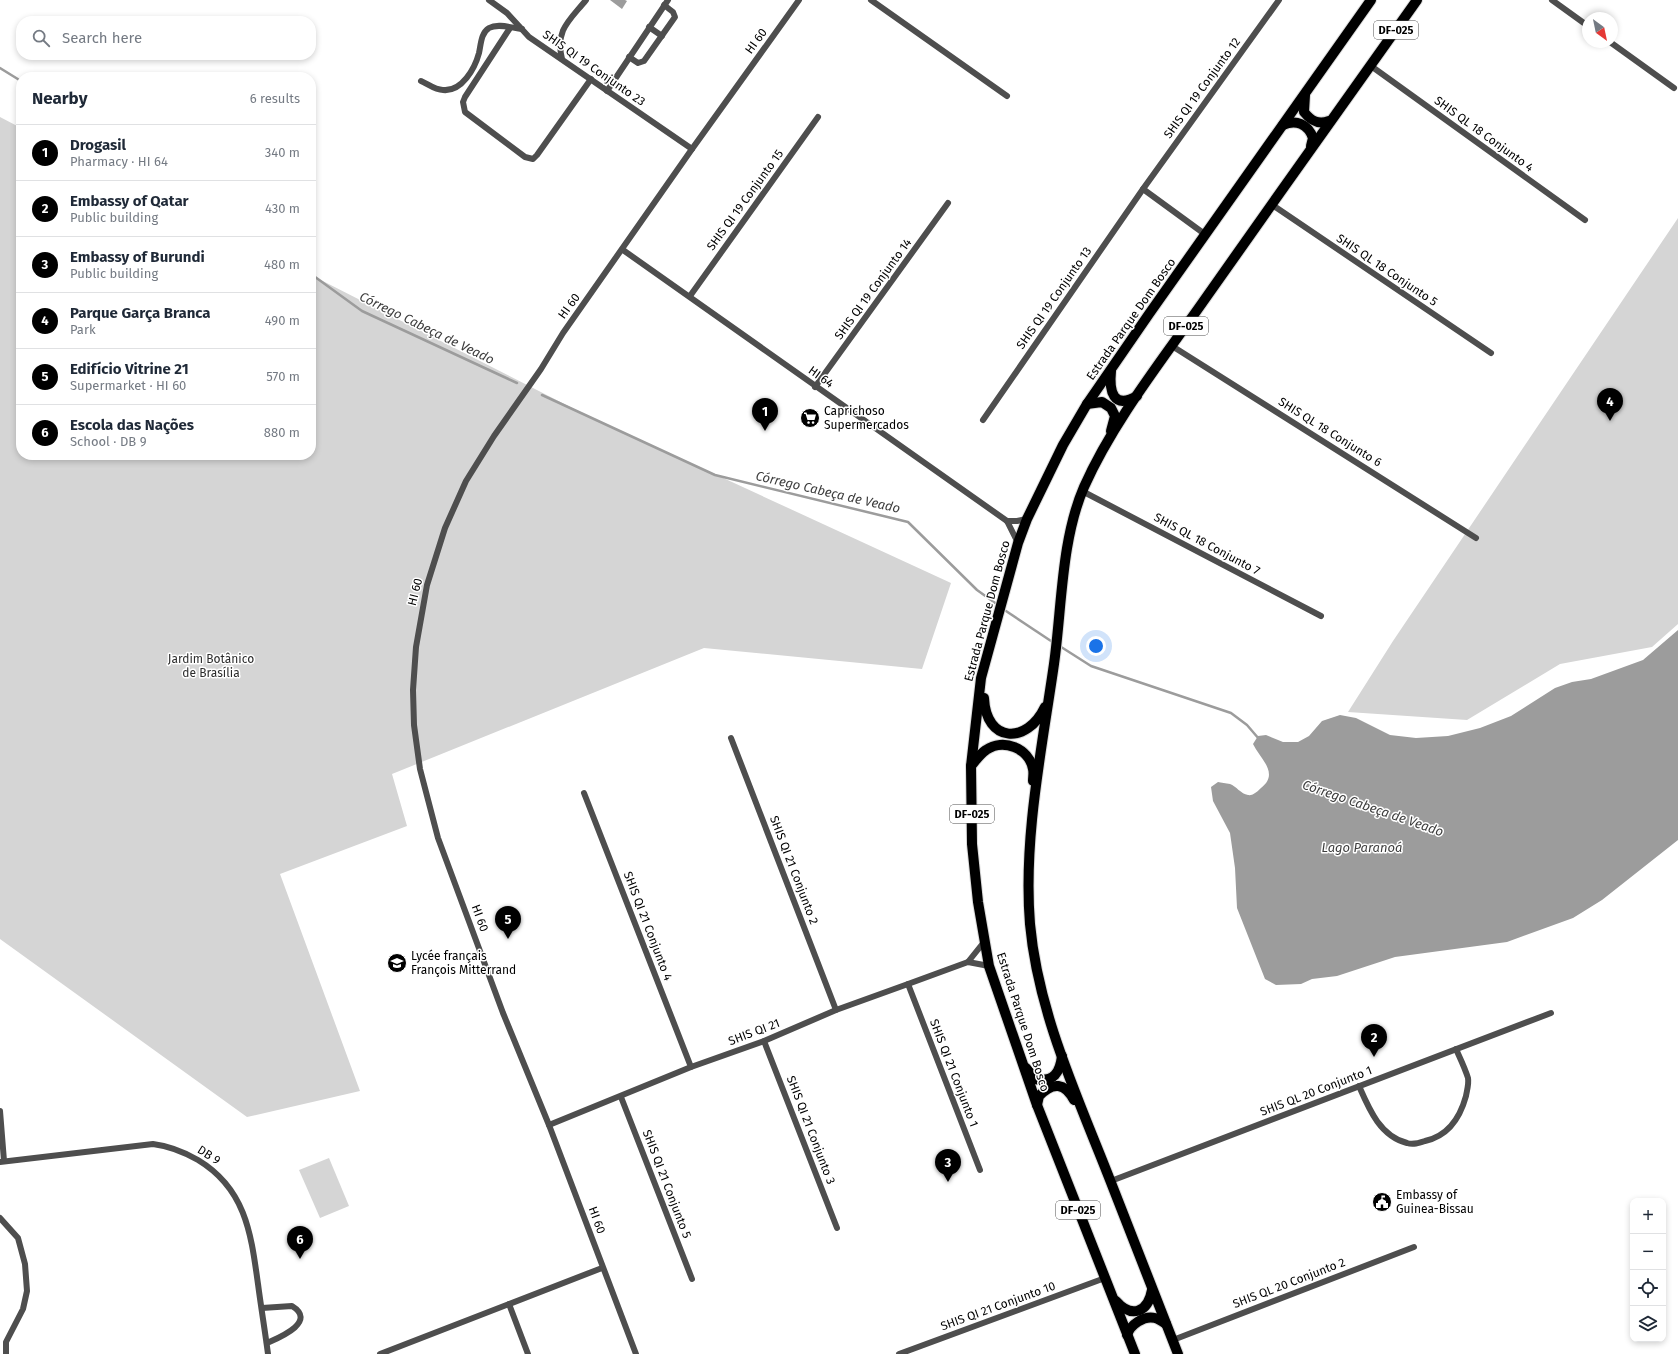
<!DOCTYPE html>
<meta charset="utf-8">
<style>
body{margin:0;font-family:"Fira Sans",sans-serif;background:#f2f2f3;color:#1f2937}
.controls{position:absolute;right:12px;bottom:12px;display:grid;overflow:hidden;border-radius:8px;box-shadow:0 2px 6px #0003}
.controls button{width:36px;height:36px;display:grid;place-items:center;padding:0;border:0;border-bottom:1px solid #e0e1e3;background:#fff;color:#1f2937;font:20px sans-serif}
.compass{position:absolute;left:1582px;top:12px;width:36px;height:36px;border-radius:50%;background:#fff;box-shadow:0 2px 6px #0003;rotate:147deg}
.you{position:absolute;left:1096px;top:646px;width:14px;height:14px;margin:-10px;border:3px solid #fff;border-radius:50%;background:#1a73e8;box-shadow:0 0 0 6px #1a73e833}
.badge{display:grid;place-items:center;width:26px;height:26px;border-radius:50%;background:#000;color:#fff;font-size:13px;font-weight:700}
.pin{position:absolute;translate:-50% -33px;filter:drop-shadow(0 1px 2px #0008)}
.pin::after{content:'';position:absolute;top:21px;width:14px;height:12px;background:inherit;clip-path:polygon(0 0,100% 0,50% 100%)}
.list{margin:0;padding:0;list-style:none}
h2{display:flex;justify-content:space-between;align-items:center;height:52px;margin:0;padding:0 16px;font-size:17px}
h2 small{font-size:13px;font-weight:400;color:#747a83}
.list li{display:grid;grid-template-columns:26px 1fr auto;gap:12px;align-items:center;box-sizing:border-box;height:56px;padding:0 16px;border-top:1px solid #e0e1e3}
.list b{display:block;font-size:15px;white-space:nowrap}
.list p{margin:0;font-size:13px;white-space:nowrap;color:#747a83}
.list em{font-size:13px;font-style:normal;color:#747a83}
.icon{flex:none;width:22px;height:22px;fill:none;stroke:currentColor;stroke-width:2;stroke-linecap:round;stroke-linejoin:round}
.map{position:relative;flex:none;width:1678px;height:1354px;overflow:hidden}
.search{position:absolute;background:#fff;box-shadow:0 2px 6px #0003;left:16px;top:16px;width:300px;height:44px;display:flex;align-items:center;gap:10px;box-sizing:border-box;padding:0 14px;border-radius:16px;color:#747a83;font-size:15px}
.panel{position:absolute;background:#fff;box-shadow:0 2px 6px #0003;left:16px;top:72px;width:300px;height:388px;border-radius:16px}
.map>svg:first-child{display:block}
.green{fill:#d5d5d5}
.water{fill:#9c9c9c}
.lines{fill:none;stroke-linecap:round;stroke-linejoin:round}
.stream{stroke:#9c9c9c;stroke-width:2.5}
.primary-casing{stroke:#dbdbdb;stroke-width:12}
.minor{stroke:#4e4e4e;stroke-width:6}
.primary{stroke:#000;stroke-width:10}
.labels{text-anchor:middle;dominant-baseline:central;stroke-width:3;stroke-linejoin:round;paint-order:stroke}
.shield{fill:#fff;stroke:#4c4c4c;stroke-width:1}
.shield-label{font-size:11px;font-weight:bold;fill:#000}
.street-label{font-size:12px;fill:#000;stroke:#fff}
.poi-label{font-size:12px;fill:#000;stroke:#fff;text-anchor:start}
.park-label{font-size:12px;fill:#2c2c2c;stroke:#fff}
.water-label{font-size:13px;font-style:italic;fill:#3d3d3d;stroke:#fff}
</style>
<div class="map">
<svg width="1678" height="1354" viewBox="0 0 1678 1354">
<rect width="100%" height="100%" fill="#fff"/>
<g class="green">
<polygon points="0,117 21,128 21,455 311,455 311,275 582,413 951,583 922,669 704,648 392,774 407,826 280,874 360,1091 247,1117 0,939"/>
<polygon points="1678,218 1678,624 1652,647 1560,664 1467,720 1348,712 1393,641"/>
<polygon points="329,1158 349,1206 320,1218 299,1170"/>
</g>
<g class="water">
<polygon points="610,0 625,0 627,1 622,9"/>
<path d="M 1678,630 L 1678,840 L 1602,900 L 1573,918 L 1507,942 L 1395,957 L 1337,976 L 1312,979 L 1301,984 L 1276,985 L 1265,979 L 1237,908 L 1235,868 L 1230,833 L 1213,801 L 1211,787 L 1218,782 C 1221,783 1226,783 1230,784 C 1236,786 1241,794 1248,795 C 1253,796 1258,791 1261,788 C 1280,773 1260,759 1253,744 L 1258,736 L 1266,735 L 1283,742 L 1298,742 L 1309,736 L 1322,721 L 1340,715 L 1356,718 L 1390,735 L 1416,738 L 1448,736 L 1480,728 L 1511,716 L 1555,688 L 1572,682 L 1591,679 L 1643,660 Z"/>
</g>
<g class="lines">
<g class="stream">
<polyline points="0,68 21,81"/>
<polyline points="311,274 362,311 517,383"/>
<polyline points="542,395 715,475 908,522 977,590 998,605"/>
<polyline points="1003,609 1054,643"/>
<polyline points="1058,645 1091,666 1231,713 1247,725 1259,739"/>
</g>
<defs>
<g id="primary">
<path d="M 1305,95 L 1304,112 C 1311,121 1318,125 1329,121"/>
<path d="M 1283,125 C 1296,119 1308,124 1313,138 L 1311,146"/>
<path d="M 1111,371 C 1109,391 1113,410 1137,396"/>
<polyline points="1087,404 1102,402 1111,408 1115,416 1111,431"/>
<path d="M 984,698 C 986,743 1027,745 1045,707"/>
<path d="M 971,766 C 976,760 980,754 986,750 C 1003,738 1029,748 1033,769 C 1034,773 1033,777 1033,781"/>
<path d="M 1026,1068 L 1035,1079 C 1054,1083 1060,1072 1062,1056"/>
<path d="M 1037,1105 L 1039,1096 C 1053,1081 1065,1083 1074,1100"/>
<path d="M 1116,1301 C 1132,1319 1148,1312 1152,1290"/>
<path d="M 1127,1335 C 1130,1325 1144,1315 1155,1318 C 1159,1319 1163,1322 1166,1324"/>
<polyline points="1135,1354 1037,1105 989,966 978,902 972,844 971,766 981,678 1018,543 1027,519 1063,445 1087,404 1149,314 1371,0"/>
<path d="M 1178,1354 C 1155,1296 1133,1238 1110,1180 C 1078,1098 1038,1013 1030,924 C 1023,839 1042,748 1054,664 C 1062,607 1061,540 1084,487 C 1114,420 1163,359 1205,299 C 1275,199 1347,99 1417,0"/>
</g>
</defs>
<use href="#primary" class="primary-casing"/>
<g class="minor">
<polyline points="489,0 507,13 529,37 692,149"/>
<polyline points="871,0 1007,96"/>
<polyline points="1552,0 1588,26"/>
<polyline points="649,27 662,36"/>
<polyline points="510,28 465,97 463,102 465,112 525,157 533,159 537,155 591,79"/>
<polyline points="1610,42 1674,88"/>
<polyline points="629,57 638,63 644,61 675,17 673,12 664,5"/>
<path d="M 562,59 C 555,30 569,21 586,0"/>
<polyline points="1371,66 1585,220"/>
<path d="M 421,81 C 428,84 435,90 443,90 C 462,92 475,68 479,53 C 481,44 481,33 489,28 C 498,23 512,28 522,29"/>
<polyline points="607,91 668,0"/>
<polyline points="1143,189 1206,235"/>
<polyline points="1271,204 1491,353"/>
<polyline points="623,250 1007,521 1018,543"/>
<polyline points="690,296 818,117"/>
<polyline points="1172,346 1476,538"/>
<polyline points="815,387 948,203"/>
<polyline points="983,420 1143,189 1279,0"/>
<polyline points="1082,491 1321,616"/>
<polyline points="1007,521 1017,521 1027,519"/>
<polyline points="731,738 836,1010"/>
<polyline points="584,793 691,1067"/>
<polyline points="968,962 984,942"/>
<polyline points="908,984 980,1170"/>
<polyline points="764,1041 837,1228"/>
<path d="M 1359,1086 C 1369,1109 1380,1136 1407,1143 C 1413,1145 1419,1143 1425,1141 C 1448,1136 1460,1118 1466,1096 C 1467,1090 1469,1084 1468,1078 C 1465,1068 1460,1058 1456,1049"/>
<polyline points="621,1097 692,1279"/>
<polyline points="0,1111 4,1161"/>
<polyline points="549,1125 691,1067 764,1041 836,1010 908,984 968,962 989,966"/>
<path d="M 0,1162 L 153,1144 C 169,1146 184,1152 198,1160 C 246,1189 251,1234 258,1284 C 261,1307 265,1331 268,1354"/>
<polyline points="1111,1181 1551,1013"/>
<polyline points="0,1218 18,1238 25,1264 27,1291 23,1309 6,1342 6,1354"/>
<polyline points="509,1304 528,1354"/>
<path d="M 262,1308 L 292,1306 C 318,1322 278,1338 267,1343"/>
<polyline points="1173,1340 1414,1247"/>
<polyline points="380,1354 602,1268"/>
<polyline points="636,1354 549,1125 503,1013 438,838 420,769 414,725 413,690 416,647 427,585 445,528 466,481 494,436 541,369 563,333 692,149 799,0"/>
<polyline points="899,1354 1105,1278"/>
</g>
<use href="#primary" class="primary"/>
</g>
<defs>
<symbol id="supermarket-disc" viewBox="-11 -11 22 22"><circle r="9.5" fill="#000" stroke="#fff"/><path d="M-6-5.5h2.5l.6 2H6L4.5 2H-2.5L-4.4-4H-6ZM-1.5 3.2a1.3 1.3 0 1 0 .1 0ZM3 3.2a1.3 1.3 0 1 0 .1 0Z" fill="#fff"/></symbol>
<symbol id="school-disc" viewBox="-11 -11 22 22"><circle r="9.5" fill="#000" stroke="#fff"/><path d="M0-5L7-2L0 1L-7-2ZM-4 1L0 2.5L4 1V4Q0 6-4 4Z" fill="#fff"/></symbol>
<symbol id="civic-disc" viewBox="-11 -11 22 22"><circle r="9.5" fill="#000" stroke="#fff"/><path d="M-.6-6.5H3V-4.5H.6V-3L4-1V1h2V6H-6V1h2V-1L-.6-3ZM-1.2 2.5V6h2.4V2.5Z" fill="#fff"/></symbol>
</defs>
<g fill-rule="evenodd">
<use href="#supermarket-disc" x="799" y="407" width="22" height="22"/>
<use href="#school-disc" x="386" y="952" width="22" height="22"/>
<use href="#civic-disc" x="1371" y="1191" width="22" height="22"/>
</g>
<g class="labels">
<g class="shield">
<rect x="1374" y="21" width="44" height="18" rx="3"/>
<rect x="1164" y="317" width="44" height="18" rx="3"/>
<rect x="950" y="805" width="44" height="18" rx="3"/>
<rect x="1056" y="1201" width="44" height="18" rx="3"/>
</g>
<g class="shield-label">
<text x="1396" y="30">DF-025</text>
<text x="1186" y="326">DF-025</text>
<text x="972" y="814">DF-025</text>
<text x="1078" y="1210">DF-025</text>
</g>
<g class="street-label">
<text transform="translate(756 41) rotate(-54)">HI 60</text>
<text transform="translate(594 68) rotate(35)">SHIS QI 19 Conjunto 23</text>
<text transform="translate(1202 88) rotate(-54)">SHIS QI 19 Conjunto 12</text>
<text transform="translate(1484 134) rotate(36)">SHIS QL 18 Conjunto 4</text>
<text transform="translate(745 200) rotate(-54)">SHIS QI 19 Conjunto 15</text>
<text transform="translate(1387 270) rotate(34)">SHIS QL 18 Conjunto 5</text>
<text transform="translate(873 289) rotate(-54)">SHIS QI 19 Conjunto 14</text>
<text transform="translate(1054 298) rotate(-55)">SHIS QI 19 Conjunto 13</text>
<text transform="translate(569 306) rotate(-54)">HI 60</text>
<text transform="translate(1131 319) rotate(-55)">Estrada Parque Dom Bosco</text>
<text transform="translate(821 377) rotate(36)">HI 64</text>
<text transform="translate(1330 432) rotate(32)">SHIS QL 18 Conjunto 6</text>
<text transform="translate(1207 544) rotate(28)">SHIS QL 18 Conjunto 7</text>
<text transform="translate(415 592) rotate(-76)">HI 60</text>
<text transform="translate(987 611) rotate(-75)">Estrada Parque Dom Bosco</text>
<text transform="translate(794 870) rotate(69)">SHIS QI 21 Conjunto 2</text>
<text transform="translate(480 918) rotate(70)">HI 60</text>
<text transform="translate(648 926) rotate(69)">SHIS QI 21 Conjunto 4</text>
<text transform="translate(1023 1022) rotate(72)">Estrada Parque Dom Bosco</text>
<text transform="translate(754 1032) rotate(-21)">SHIS QI 21</text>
<text transform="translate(954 1073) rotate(69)">SHIS QI 21 Conjunto 1</text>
<text transform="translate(1316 1091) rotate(-21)">SHIS QL 20 Conjunto 1</text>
<text transform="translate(811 1130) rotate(69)">SHIS QI 21 Conjunto 3</text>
<text transform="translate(209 1155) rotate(33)">DB 9</text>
<text transform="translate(667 1184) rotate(69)">SHIS QI 21 Conjunto 5</text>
<text transform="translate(597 1220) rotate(70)">HI 60</text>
<text transform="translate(1289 1283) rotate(-21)">SHIS QL 20 Conjunto 2</text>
<text transform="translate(998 1306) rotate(-20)">SHIS QI 21 Conjunto 10</text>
</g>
<g class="poi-label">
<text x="824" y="411">Caprichoso<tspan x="824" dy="14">Supermercados</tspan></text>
<text x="411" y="956">Lycée français<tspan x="411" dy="14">François Mitterrand</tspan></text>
<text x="1396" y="1195">Embassy of<tspan x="1396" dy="14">Guinea-Bissau</tspan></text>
</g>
<g class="park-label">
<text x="211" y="659">Jardim Botânico<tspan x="211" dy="14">de Brasília</tspan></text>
</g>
<g class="water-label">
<text transform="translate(427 328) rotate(26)">Córrego Cabeça de Veado</text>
<text transform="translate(828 492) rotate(13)">Córrego Cabeça de Veado</text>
<text transform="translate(1373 808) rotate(19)">Córrego Cabeça de Veado</text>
<text x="1362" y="847">Lago Paranoá</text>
</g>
</g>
</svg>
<div class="controls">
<button>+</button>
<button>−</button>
<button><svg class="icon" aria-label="locate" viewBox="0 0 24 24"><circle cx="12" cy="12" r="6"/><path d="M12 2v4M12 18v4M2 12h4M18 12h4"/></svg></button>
<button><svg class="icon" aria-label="layers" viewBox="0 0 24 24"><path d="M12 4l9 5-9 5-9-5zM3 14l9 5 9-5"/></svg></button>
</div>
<svg class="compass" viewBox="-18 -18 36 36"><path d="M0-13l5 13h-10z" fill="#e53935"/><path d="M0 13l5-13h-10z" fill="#747a83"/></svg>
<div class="you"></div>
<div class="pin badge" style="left:765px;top:431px">1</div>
<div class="pin badge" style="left:1374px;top:1057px">2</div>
<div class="pin badge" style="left:948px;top:1182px">3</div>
<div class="pin badge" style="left:1610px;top:421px">4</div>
<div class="pin badge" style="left:508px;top:939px">5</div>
<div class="pin badge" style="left:300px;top:1259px">6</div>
<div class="search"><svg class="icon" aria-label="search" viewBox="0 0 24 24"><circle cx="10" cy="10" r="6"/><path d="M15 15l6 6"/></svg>Search here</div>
<section class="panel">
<h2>Nearby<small>6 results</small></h2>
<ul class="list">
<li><span class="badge">1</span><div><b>Drogasil</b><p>Pharmacy · HI 64</p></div><em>340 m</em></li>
<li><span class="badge">2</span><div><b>Embassy of Qatar</b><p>Public building</p></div><em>430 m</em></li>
<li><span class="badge">3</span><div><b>Embassy of Burundi</b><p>Public building</p></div><em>480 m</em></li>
<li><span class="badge">4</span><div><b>Parque Garça Branca</b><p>Park</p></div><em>490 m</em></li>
<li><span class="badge">5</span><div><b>Edifício Vitrine 21</b><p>Supermarket · HI 60</p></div><em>570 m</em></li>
<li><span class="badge">6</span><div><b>Escola das Nações</b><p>School · DB 9</p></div><em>880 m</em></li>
</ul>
</section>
</div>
